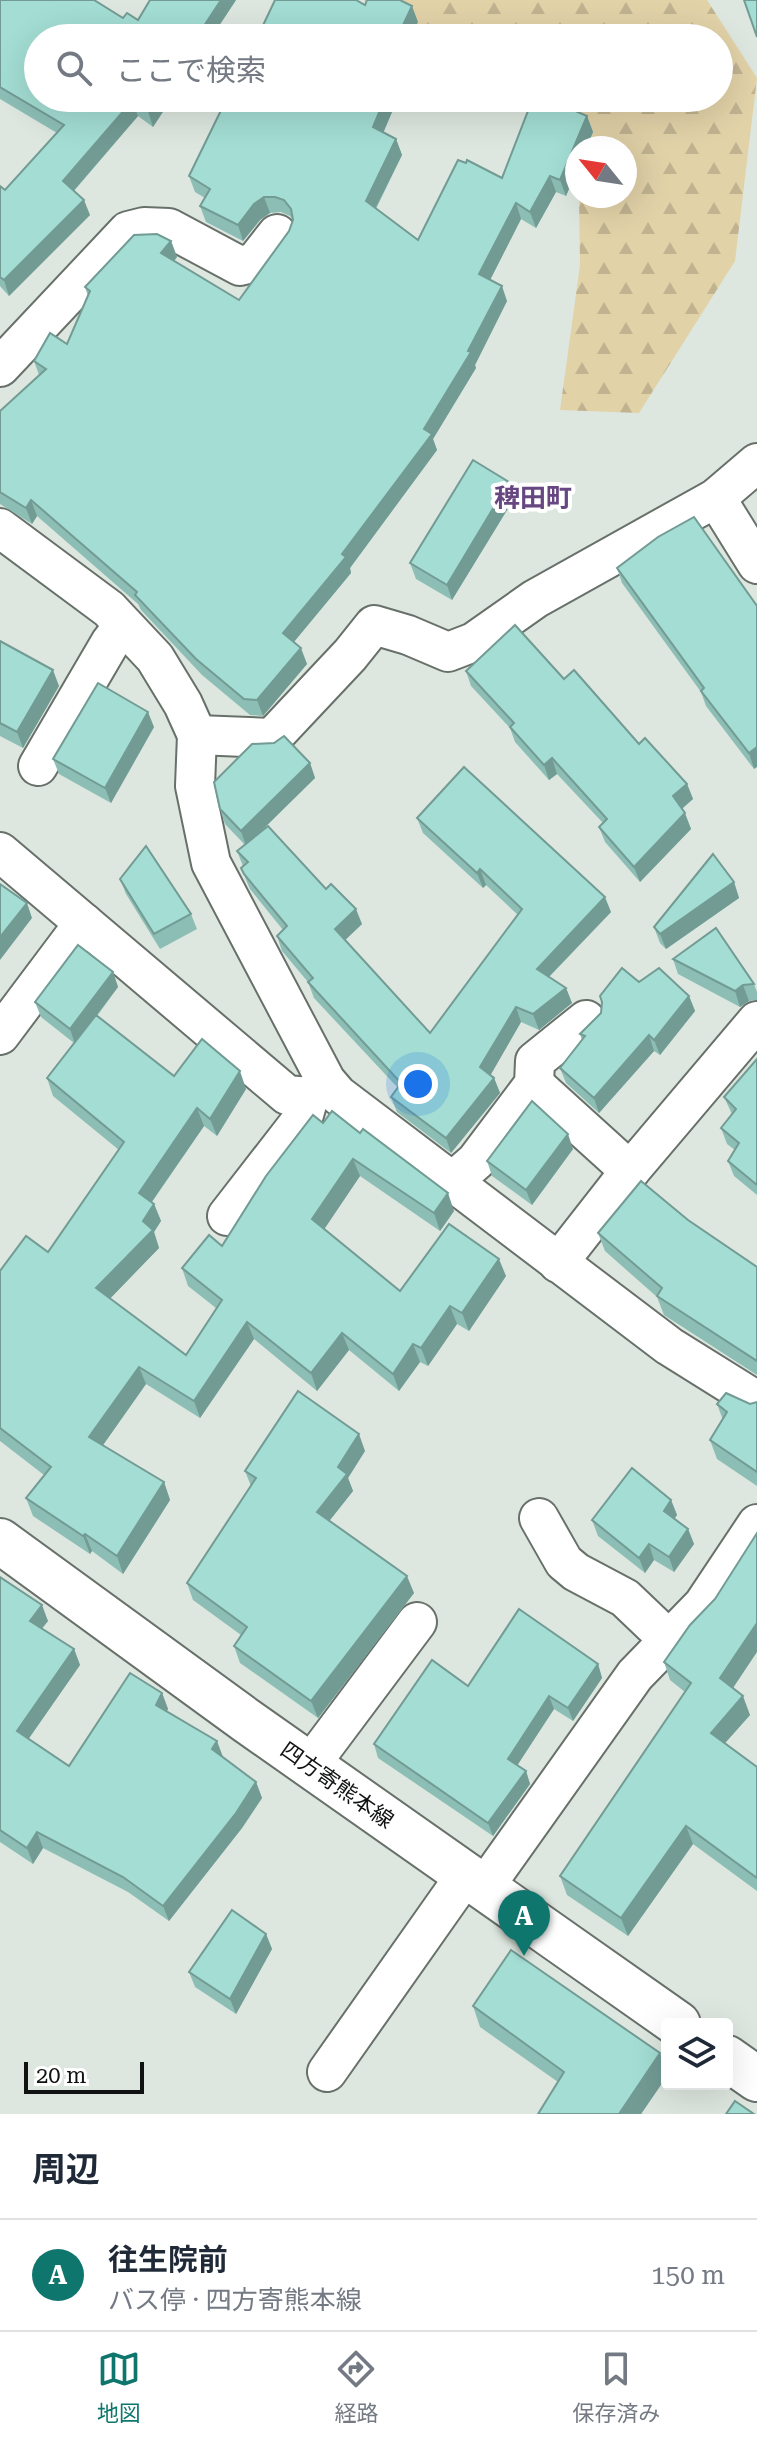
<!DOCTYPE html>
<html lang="ja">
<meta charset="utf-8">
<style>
body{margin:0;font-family:"Roboto Serif","Noto Sans JP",serif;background:#f6f6f7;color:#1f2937}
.controls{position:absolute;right:24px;bottom:24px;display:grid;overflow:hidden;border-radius:8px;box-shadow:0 8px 32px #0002}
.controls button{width:72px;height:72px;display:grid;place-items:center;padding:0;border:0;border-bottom:2px solid #e0e1e3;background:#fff;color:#1f2937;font:40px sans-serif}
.compass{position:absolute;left:565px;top:136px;width:72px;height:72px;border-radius:50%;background:#fff;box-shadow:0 8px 32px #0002;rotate:300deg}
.scale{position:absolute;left:24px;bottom:20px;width:120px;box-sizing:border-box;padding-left:8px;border:4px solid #101311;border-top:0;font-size:22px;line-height:28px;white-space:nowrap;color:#101311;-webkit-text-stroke:6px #fff;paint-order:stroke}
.you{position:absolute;left:418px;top:1084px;width:28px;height:28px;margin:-20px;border:6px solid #fff;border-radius:50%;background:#1a73e8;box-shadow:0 0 0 12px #1a73e833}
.badge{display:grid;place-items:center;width:52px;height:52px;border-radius:50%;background:#0f766e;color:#fff;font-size:26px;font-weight:700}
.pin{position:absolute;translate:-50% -66px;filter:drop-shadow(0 2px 4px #0008)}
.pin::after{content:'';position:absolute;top:42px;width:28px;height:24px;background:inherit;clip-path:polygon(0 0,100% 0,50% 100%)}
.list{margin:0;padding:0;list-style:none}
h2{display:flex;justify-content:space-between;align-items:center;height:104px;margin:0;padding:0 32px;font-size:34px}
h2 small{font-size:26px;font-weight:400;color:#747a83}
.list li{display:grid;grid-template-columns:52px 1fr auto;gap:24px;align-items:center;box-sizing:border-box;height:112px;padding:0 32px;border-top:2px solid #e0e1e3}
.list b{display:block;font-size:30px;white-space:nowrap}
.list p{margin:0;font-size:26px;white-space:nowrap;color:#747a83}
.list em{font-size:26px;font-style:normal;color:#747a83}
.icon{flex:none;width:44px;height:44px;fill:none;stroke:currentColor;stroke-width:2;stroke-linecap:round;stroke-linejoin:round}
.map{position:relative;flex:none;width:757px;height:2114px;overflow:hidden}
.search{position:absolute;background:#fff;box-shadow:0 8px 32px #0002;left:24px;right:24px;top:24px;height:88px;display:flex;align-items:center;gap:20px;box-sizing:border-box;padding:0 28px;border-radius:44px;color:#747a83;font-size:30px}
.sheet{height:216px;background:#fff}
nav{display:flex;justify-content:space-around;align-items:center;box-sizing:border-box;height:112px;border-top:2px solid #e0e1e3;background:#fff;font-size:22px;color:#747a83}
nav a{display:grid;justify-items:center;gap:4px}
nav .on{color:#0f766e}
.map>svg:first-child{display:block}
.forest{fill:url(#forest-firs)}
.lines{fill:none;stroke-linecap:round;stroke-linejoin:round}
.minor-casing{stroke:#68706a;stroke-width:42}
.secondary-casing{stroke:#68706a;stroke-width:48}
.minor{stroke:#fff;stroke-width:38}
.secondary{stroke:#fff;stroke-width:44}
.wall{fill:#8cbeb5}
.shaded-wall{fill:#729b94}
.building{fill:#a3ddd3;stroke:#729b94;stroke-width:2}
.labels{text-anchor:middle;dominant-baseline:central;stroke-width:8;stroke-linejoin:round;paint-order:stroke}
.street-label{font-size:22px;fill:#101311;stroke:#fff}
.quarter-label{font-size:26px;font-weight:bold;fill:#664782;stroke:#fff}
</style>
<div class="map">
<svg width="757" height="2114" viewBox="0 0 757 2114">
<defs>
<pattern id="forest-firs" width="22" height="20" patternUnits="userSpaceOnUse" patternTransform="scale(2)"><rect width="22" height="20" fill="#e2d2a8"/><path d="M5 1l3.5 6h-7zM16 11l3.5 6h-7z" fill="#c1b390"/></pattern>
</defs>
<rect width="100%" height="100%" fill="#dde7df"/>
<polygon class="forest" points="363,0 707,0 757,78 735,261 639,413 560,410 580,265 579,196 625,196 625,148 577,148 577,166 526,98 719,98 719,38 429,38"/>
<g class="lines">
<defs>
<g id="minor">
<polyline points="0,367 128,231 144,227 169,228 240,266 255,262 277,234"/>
<polyline points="716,498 757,564"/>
<polyline points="0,528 109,609 155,658 183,704 197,735 195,786 211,863 326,1081 338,1095 669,1346 757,1401"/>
<polyline points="197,735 272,738 350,655 374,625 408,635 448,652 474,642 535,599 716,498 757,463"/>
<polyline points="38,766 110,643 123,626"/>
<polyline points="0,852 287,1095 309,1097"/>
<polyline points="0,1035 84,923"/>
<polyline points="534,1084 630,1171"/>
<polyline points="452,1182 476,1161 534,1084 535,1061 586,1020"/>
<polyline points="227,1216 303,1118 309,1097 324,1083"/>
<polyline points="558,1263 630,1171 757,1021"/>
<polyline points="539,1518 564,1562 576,1572 625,1598 668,1639"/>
<polyline points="310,1765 417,1622"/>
<polyline points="483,1889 635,1675 703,1605 757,1524"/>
<polyline points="327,2072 465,1876"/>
</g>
<g id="secondary">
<polyline points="0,1541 247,1721 678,2024"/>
<polyline points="727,2058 757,2079"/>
</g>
</defs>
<use href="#minor" class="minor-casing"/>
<use href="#secondary" class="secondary-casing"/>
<use href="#minor" class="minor"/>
<use href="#secondary" class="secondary"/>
</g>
<g class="wall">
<polygon points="0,0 138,20 236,0 211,38 38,38 172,98 153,127 138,116 74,191 90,215 9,296 0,286 0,186 5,190 57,133 0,99"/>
<polygon points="587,116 593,132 586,148 577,148 577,170 566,196 556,192 536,228 521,219 490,280 507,301 475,365 476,368 433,439 437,450 350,568 351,573 294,642 307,664 263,716 250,715 202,675 141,610 138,604 37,516 32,524 0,504 0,411 39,375 34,361 67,344 88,296 85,287 171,241 177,257 174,261 239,300 289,231 293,220 290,216 281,212 270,213 260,220 243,241 206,222 200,206 205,198 195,192 189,176 383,132 396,139 402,155 376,209 418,240 502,178"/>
<polygon points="515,497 452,600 416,579 410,563"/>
<polygon points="694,517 754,769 706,706 701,692 622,583 617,568"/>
<polygon points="0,641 59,686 23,748 0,736"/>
<polygon points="466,671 564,679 687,784 693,799 682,809 691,829 640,882 605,842 599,827 603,823 557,774 549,780 515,742 510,728 471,686"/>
<polygon points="154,727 111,803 59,774 53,759"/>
<polygon points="310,763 315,778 259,833 326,889 362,924 345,940 430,1033 518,915 486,885 483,888 423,833 417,818 611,912 549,977 566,988 572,1003 539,1030 521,1022 490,1075 494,1078 500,1093 451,1153 397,1112 391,1097 398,1088 314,998 308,982 282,951 277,936 283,930 250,889 241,868 243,866 237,851 245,845 225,824 220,809"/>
<polygon points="120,879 191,914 197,929 160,949 126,894"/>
<polygon points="734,882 739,898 666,949 660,943 654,927"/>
<polygon points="673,959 754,984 757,992 757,1000 749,1001 740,1007 678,974"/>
<polygon points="113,972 118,987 97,1016 174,1076 246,1089 217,1136 204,1126 152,1202 154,1204 161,1221 154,1232 159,1248 110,1298 186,1355 216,1308 188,1286 182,1268 222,1246 323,1123 454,1211 440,1231 360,1176 324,1229 400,1291 506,1276 469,1331 457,1324 428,1366 420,1362 399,1391 349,1350 317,1391 254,1339 200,1418 146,1384 103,1445 164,1482 170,1500 123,1574 92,1551 90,1554 33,1516 26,1498 44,1475 0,1441 0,1271 48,1252 119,1150 53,1096 47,1078 74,1043 41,1017 35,1002"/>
<polygon points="639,982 689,996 695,1011 660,1055 654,1051 599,1113 566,1083 560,1068 582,1040 580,1034"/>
<polygon points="757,1059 757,1195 734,1176 728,1161 735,1150 727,1144 721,1128 732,1114 724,1097"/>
<polygon points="573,1149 532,1205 492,1176 487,1161"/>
<polygon points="688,1220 757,1267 757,1375 664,1315 657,1297 605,1251 598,1233"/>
<polygon points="757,1402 757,1486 717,1459 710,1440 723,1420 717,1404 750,1404"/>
<polygon points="365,1451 348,1478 353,1491 329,1521 414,1593 318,1718 240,1663 234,1646 241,1635 193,1600 187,1583 251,1486 245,1471"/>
<polygon points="671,1500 677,1515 674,1519 688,1529 694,1544 674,1572 654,1560 645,1573 598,1536 592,1520"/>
<polygon points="0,1577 48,1621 42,1628 74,1649 80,1665 28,1739 69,1766 162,1693 168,1709 167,1711 222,1757 256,1782 262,1798 242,1828 169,1921 128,1892 43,1848 33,1864 0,1842"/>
<polygon points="715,1599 733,1688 750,1715 725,1743 757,1767 757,1891 693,1844 628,1936 567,1895 560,1876 685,1692 670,1680 664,1662"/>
<polygon points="598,1664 602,1678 573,1721 554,1709 517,1765 526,1771 530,1784 493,1836 378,1758 374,1744 468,1686"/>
<polygon points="266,1934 272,1949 236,2014 195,1987 189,1972"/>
<polygon points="473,2006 660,2053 667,2072 667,2076 641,2114 538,2114 558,2082 480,2027"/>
</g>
<g class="shaded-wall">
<polygon points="221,0 236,0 211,38 196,38"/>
<polygon points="412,6 418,22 410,38 397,38"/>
<polygon points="157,98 172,98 153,127 148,111"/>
<polygon points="385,98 398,98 379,143 373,127"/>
<polygon points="132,101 138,116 69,196 63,181"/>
<polygon points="587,116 593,132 586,148 577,148 577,170 566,196 560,180"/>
<polygon points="396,139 402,155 371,217 366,201"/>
<polygon points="550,176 556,192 536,228 530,212"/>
<polygon points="264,197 270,213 260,220 243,241 238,225 254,204"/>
<polygon points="84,200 90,215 9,296 4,280"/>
<polygon points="516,203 521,219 485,290 479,274"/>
<polygon points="171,241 177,257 167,269 161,253"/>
<polygon points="502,286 507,301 475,365 476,368 433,439 437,450 350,568 351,573 288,649 283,633 342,554 424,429 468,351"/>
<polygon points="509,482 515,497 452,600 447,585"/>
<polygon points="31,500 37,516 32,524 26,508"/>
<polygon points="301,648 307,664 263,716 257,700"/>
<polygon points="53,670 59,686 23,748 17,732"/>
<polygon points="148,712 154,727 111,803 105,788"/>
<polygon points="757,747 757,767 754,769 749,753"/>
<polygon points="552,758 557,774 549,780 544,765"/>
<polygon points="310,763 315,778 246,846 241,831"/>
<polygon points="687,784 693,799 679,811 673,796"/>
<polygon points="685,813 691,829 640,882 634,867"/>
<polygon points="480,869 486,885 483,888 477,873"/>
<polygon points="734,882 739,898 666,949 660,934"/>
<polygon points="605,897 611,912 542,984 537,969"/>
<polygon points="27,903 32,918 0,960 0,937"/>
<polygon points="356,909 362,924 341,944 335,929"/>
<polygon points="113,972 118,987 75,1044 70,1029"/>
<polygon points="743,985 749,1001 740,1007 735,991"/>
<polygon points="566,988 572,1003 539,1030 533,1014"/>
<polygon points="689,996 695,1011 660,1055 654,1040"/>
<polygon points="516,1007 521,1022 486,1083 480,1067"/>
<polygon points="649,1035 654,1051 599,1113 594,1098"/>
<polygon points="240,1071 246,1089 217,1136 210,1119"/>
<polygon points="494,1078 500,1093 451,1153 446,1138"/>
<polygon points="197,1108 204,1126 146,1210 139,1193"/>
<polygon points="568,1134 573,1149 532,1205 526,1190"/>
<polygon points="353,1159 360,1176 319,1237 312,1219"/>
<polygon points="448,1193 454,1211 440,1231 434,1213"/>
<polygon points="154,1204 161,1221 154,1232 159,1248 103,1306 96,1288"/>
<polygon points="499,1259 506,1276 469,1331 462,1313"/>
<polygon points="450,1306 457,1324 428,1366 421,1348"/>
<polygon points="247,1322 254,1339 200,1418 194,1401"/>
<polygon points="342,1333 349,1350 317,1391 311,1373"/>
<polygon points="413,1344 420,1362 399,1391 393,1374"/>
<polygon points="139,1367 146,1384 96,1455 89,1437"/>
<polygon points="359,1434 365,1451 348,1478 353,1491 323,1529 317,1512 338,1467"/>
<polygon points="164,1482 170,1500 123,1574 117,1556"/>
<polygon points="671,1500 677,1515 669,1527 664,1511"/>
<polygon points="688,1529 694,1544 674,1572 669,1557"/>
<polygon points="85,1534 92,1551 90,1554 83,1536"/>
<polygon points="649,1544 654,1560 645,1573 639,1558"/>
<polygon points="407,1576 414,1593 318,1718 311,1701"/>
<polygon points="42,1605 48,1621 36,1636 30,1621"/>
<polygon points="757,1623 757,1652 727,1697 720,1678"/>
<polygon points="74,1649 80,1665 23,1747 17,1731"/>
<polygon points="598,1664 602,1678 573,1721 568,1708"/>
<polygon points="162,1693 168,1709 162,1720 156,1705"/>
<polygon points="549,1696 554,1709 513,1772 508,1759"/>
<polygon points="743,1696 750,1715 718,1751 711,1733"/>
<polygon points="217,1741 223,1757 212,1749"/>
<polygon points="526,1771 530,1784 493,1836 488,1823"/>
<polygon points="256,1782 262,1798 242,1828 169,1921 163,1906"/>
<polygon points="686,1826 693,1844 628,1936 621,1918"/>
<polygon points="37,1832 43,1848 33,1864 27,1848"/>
<polygon points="266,1934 272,1949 236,2014 230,1999"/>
<polygon points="660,2053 667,2072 667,2076 641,2114 619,2114"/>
</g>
<g class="building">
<polygon points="0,0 94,0 123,18 127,13 138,20 150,0 221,0 196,38 38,38 38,98 157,98 148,111 132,101 63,181 84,200 4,280 0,277 0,186 5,190 64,125 0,87"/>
<polygon points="275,0 356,0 365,5 367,0 400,0 412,6 397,38 257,38"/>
<polygon points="744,0 757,0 757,37"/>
<polygon points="227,98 385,98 373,127 396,139 366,201 418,240 458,160 466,163 467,160 502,178 533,98 546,98 587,116 560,180 550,176 530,212 516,203 479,274 502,286 468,351 471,352 424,429 432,434 342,554 346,557 283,633 301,648 257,700 244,699 196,659 135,595 137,592 31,500 26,508 0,492 0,411 46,369 34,361 50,333 67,344 90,291 85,287 134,235 157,234 171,241 161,253 239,300 289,231 293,220 291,209 284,200 275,197 264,197 254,204 238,225 200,206 210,189 189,176"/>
<polygon points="473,460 509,482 447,585 410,563"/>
<polygon points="694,517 757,606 757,747 749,753 701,691 704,688 617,568 658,537"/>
<polygon points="515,625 564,679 574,670 639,744 645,738 687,784 673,796 685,813 634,867 599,827 607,819 552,758 544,765 510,727 514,723 466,671"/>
<polygon points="0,641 53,670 17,732 0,723"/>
<polygon points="98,683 148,712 105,788 53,759"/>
<polygon points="284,736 310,763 241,831 220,809 214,782 252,744 274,743"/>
<polygon points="464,767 605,897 537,969 566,988 533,1014 516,1007 480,1067 494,1078 446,1138 391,1097 401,1083 308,982 313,978 277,936 287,926 244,874 241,868 248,862 237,851 268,826 326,889 331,884 356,909 335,929 430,1033 522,909 480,869 477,873 417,818"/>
<polygon points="146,846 191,914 154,934 120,879"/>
<polygon points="713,854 734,882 660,934 654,927"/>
<polygon points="0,884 27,903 0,937"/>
<polygon points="716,928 754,984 743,985 735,991 673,959"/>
<polygon points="78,945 113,972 70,1029 35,1002"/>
<polygon points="622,968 639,982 659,968 689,996 654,1040 649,1035 594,1098 560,1068 585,1036 580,1034 601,1013 602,1002 600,996"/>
<polygon points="96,1015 174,1076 202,1039 240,1071 210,1119 197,1108 139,1193 154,1204 143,1221 153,1230 96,1288 186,1355 222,1300 182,1268 209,1235 222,1246 266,1176 313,1115 323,1123 332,1111 360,1133 363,1129 448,1193 434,1213 353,1159 312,1219 400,1291 449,1224 499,1259 462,1313 450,1306 421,1348 413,1344 393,1374 342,1333 311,1373 247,1322 194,1401 139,1367 89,1437 164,1482 117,1556 85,1534 83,1536 26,1498 51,1467 0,1428 0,1271 26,1236 48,1252 124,1142 47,1078"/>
<polygon points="757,1059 757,1185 728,1161 739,1143 721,1128 736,1109 724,1097"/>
<polygon points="532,1101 568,1134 526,1190 487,1161"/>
<polygon points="641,1181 688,1220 757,1267 757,1361 657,1296 662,1288 598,1233"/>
<polygon points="298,1391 359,1434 338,1467 347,1474 317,1512 407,1576 311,1701 234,1646 247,1627 187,1583 256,1478 245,1471"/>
<polygon points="726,1393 750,1404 757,1402 757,1472 710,1440 727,1412 717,1404"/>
<polygon points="632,1468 671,1500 664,1511 688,1529 669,1557 649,1544 639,1558 592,1520"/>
<polygon points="757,1533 757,1623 720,1678 743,1696 711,1733 757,1767 757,1878 686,1826 621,1918 560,1876 691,1683 664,1662 690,1625 715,1599"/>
<polygon points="0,1577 42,1605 30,1621 74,1649 17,1731 69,1766 130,1673 162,1693 156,1705 217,1741 212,1749 256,1782 236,1813 163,1906 123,1877 37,1832 27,1848 0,1830"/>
<polygon points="519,1609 598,1664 568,1708 549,1696 508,1759 526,1771 488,1823 374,1744 432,1660 468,1686"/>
<polygon points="232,1910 266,1934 230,1999 189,1972"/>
<polygon points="511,1950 660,2053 619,2114 538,2114 564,2072 473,2006"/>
<polygon points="735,2101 754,2114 726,2114"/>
</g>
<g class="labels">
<g class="street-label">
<text transform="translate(337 1785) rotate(35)">四方寄熊本線</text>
</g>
<g class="quarter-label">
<text x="533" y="498">稗田町</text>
</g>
</g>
</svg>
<div class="controls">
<button><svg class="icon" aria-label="layers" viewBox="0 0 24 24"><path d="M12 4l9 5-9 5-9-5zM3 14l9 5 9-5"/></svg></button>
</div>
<svg class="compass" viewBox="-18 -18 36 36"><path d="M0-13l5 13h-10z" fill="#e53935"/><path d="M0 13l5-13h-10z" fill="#747a83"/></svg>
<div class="scale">20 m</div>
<div class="you"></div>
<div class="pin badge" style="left:524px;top:1956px">A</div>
<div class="search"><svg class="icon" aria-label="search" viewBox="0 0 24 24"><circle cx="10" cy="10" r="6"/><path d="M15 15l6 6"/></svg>ここで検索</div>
</div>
<section class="sheet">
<h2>周辺<small></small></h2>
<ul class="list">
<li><span class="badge">A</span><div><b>往生院前</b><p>バス停 · 四方寄熊本線</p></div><em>150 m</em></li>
</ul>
</section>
<nav>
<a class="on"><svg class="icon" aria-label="map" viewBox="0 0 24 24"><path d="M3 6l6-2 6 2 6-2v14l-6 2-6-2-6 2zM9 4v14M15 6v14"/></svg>地図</a>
<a><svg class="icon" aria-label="directions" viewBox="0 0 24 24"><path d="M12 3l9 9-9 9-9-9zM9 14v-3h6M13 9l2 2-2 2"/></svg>経路</a>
<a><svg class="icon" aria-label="saved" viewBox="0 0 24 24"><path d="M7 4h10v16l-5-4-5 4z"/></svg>保存済み</a>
</nav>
